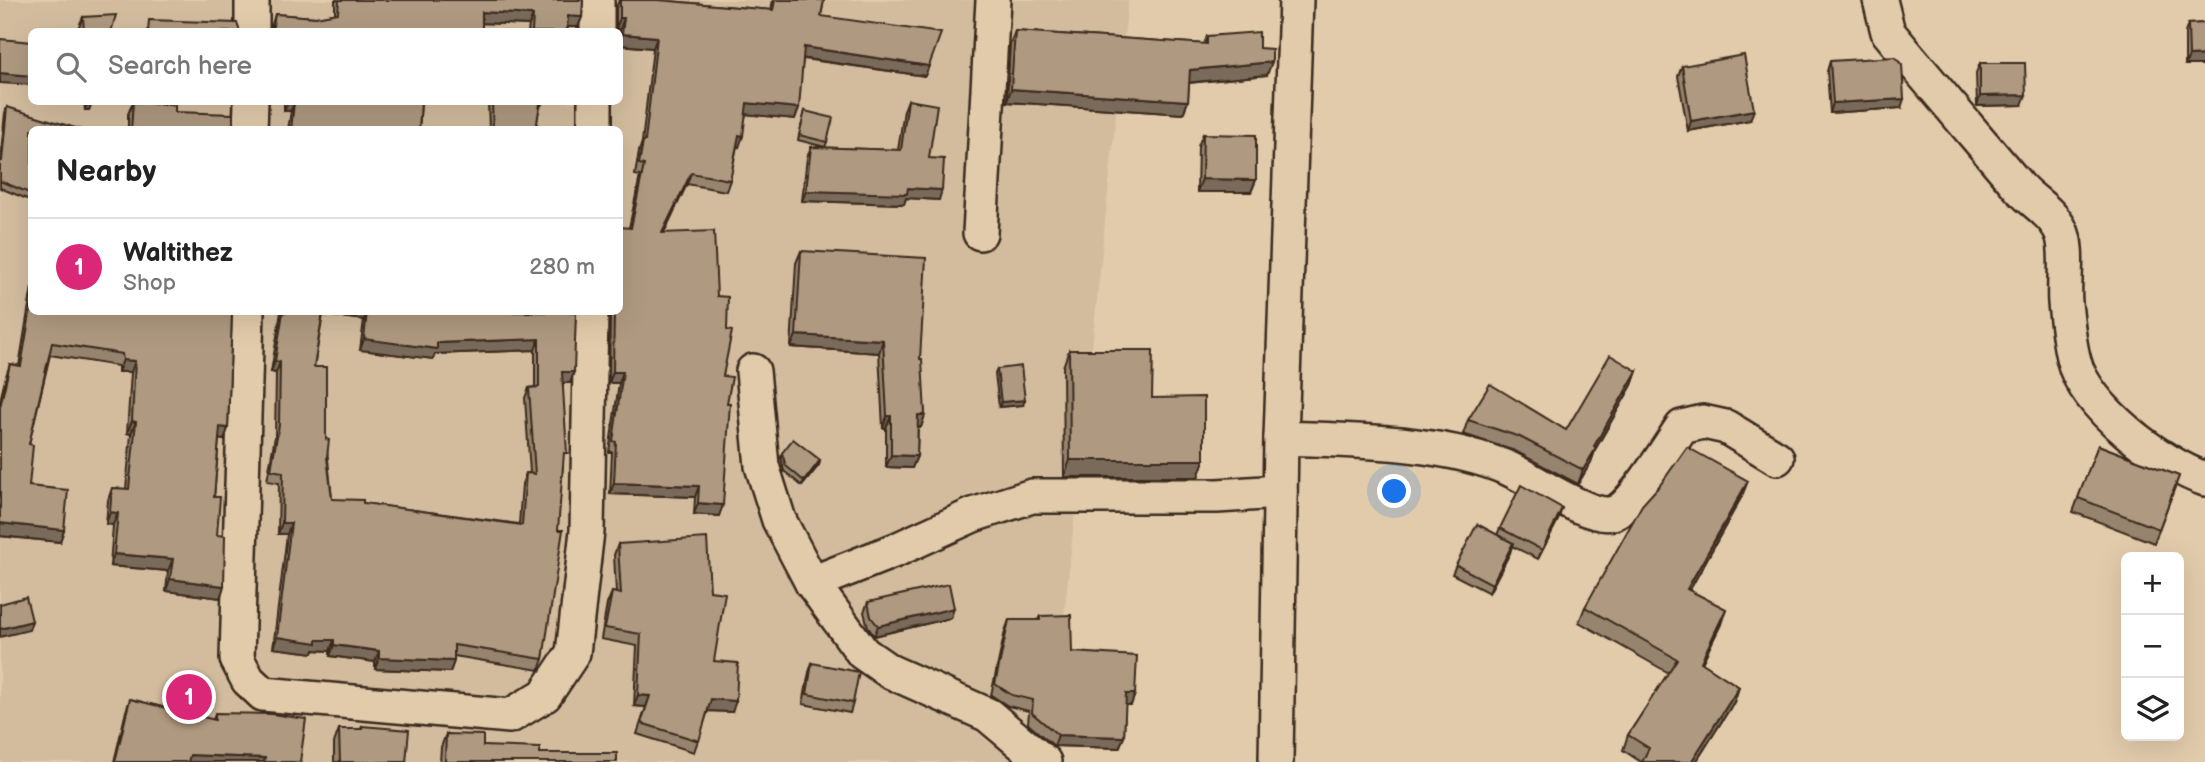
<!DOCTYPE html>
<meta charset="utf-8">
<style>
body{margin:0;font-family:"Balsamiq Sans",sans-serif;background:#f2f2f2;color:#222}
.controls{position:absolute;right:21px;bottom:21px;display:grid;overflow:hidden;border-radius:10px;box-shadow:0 7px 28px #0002}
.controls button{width:63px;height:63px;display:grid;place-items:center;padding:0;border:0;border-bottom:2px solid #e0e0e0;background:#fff;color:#222;font:35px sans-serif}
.you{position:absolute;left:1395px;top:492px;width:24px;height:24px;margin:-18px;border:5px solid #fff;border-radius:50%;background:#1a73e8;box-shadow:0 0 0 10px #1a73e833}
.badge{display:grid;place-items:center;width:46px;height:46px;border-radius:50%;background:#db2777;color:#fff;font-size:23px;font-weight:700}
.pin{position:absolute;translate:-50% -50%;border:4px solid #fff;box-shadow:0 2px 7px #0006}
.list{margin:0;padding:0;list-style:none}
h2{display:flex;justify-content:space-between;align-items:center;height:91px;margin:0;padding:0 28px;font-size:30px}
h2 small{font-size:23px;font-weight:400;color:#767676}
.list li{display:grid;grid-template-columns:46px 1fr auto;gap:21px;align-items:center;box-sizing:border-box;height:98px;padding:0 28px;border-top:2px solid #e0e0e0}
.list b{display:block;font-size:26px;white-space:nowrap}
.list p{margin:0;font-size:23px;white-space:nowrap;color:#767676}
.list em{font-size:23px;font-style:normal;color:#767676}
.icon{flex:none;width:38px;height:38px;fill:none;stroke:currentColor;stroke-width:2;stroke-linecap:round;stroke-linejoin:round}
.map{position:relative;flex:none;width:2205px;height:762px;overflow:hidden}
.search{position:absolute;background:#fff;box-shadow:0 7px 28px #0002;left:28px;top:28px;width:595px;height:77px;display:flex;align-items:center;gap:18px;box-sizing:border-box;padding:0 24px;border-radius:10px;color:#767676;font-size:26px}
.panel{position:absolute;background:#fff;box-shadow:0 7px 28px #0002;left:28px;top:126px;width:595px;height:189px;border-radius:10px}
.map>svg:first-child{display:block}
.built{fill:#d3bc9e;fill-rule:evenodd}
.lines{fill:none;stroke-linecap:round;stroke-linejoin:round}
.minor-casing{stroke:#3b2a1e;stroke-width:38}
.minor{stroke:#e2cbab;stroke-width:33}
.wall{fill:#96846e;stroke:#3b2a1e;stroke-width:2;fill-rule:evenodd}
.shaded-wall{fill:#7a6b5a;stroke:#3b2a1e;stroke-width:2}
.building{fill:#af9980;stroke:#3b2a1e;stroke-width:2}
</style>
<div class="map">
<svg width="2205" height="762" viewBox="0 0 2205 762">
<rect width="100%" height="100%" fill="#e2cbab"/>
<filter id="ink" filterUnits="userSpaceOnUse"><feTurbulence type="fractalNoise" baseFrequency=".0143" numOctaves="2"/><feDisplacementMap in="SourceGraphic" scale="14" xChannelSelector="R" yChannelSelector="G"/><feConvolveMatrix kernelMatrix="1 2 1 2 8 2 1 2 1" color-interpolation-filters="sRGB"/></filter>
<g filter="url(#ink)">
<path class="built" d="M 0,0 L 1128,0 L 1049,762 L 0,762 ZM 32,32 L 620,32 L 620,102 L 32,102 ZM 32,130 L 620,130 L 620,312 L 32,312 Z"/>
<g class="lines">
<defs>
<g id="minor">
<path d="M 1880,0 L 1888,32 C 1931,84 1975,135 2019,187 C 2031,201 2051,211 2060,229 C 2070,247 2063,281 2065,303 C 2067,321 2069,343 2074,361 C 2086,408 2161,464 2205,479"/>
<polyline points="252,32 252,0"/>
<polyline points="597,32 597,0"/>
<polyline points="250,130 251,102"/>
<polyline points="595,130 595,102"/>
<polyline points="980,233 993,0"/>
<polyline points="247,312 237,659 248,680 263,694 510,716 545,695 573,653 587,531 591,312"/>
<polyline points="753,371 762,466 779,520 812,583 863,653 889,671 988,715 1044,762"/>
<path d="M 1281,438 C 1351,441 1442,440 1507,468 C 1532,478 1589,520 1613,513 C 1631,509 1670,444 1682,427 L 1703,422 L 1726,427 L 1777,458"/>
<polyline points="812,583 896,550 973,515 1032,496 1217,496 1280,492"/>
<polyline points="1276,762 1281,438 1296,0"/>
</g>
</defs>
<use href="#minor" class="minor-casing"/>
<use href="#minor" class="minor"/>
</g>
<g class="wall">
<polygon points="335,0 583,0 582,17 578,27 568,27 567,32 528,32 529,25 482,23 482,32 270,32 275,14 316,17 335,14"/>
<polygon points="619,0 658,0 771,10 773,0 824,0 821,16 925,76 803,59 795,119 746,114 739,147 737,146 730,180 726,191 687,184 664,233 717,296 723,376 727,403 719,516 694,514 695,497 610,494 612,452 609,452 619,383 609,383 610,312 620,312 629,228 640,176 635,175 639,151 642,142 653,48 620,45 620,29 616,29 616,8"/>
<polygon points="83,17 111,32 80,32 79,26"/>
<polygon points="2205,23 2205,65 2185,65 2185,33 2188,24"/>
<polygon points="1015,31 1204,44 1207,36 1259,48 1267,75 1189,83 1188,101 1183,114 1007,102 1010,44"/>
<polygon points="1830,61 1901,108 1830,113 1827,71"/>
<polygon points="1980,63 2022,105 1977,106 1976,73"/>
<polygon points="1682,66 1750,120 1688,131 1678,76"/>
<polygon points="908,100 929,158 939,200 906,198 904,204 802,201 807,157 811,147 898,150 904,110"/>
<polygon points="84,102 92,102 89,110 85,110"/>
<polygon points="133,102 175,112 233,130 128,130 128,114"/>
<polygon points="284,102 421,102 419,130 288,130 291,111 284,111"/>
<polygon points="488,102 542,102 538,114 536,130 489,130"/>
<polygon points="7,107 32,130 32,201 0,188 0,161 5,113"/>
<polygon points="805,111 827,142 825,147 798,140"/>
<polygon points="1203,134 1256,180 1251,192 1197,192 1198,146"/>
<polygon points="801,251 920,359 925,415 921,427 918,427 917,456 912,468 886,467 886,428 883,428 879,353 791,347 796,263"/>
<polygon points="32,287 32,312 232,312 228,428 224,440 219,439 214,497 217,535 224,586 220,598 166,591 168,571 110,566 113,525 106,524 108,500 112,488 126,489 131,434 127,433 131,372 118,372 118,366 50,355 29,444 29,486 60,542 0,536 0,400 6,376 10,364 19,366"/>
<path d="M 281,312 L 576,312 L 570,383 L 563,383 L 563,464 L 543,659 L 539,670 L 454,656 L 454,661 L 450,672 L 375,669 L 375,662 L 330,656 L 330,651 L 314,650 L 313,653 L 273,648 L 287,534 L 278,534 L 279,483 L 267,481 L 275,436 L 276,373 L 271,372 ZM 323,315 L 364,320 L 360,350 L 433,359 L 435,354 L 535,350 L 535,387 L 529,388 L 525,398 L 530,473 L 526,473 L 522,484 L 519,524 L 332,499 L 326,439 L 314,367 Z"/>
<polygon points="1069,350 1204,460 1198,477 1064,477 1063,367"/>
<polygon points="997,369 1023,405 999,407 995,374"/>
<polygon points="1637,371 1632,385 1596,448 1591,462 1578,484 1515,451 1463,434 1468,420 1566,430"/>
<polygon points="2098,445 2179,476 2154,543 2073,512"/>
<polygon points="782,453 820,460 819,465 802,486 784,471 781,458"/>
<polygon points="1742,496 1689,591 1721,624 1702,663 1739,687 1734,702 1696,762 1641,762 1623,750 1628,735 1669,673 1579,622 1585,607"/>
<polygon points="1559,518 1538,559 1512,546 1489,593 1452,574 1456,565 1497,535 1500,528"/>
<polygon points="618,544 714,661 732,712 708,711 694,752 637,734 646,707 634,706 637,646 601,639 607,604 612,592 616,593 614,555"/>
<polygon points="868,602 951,618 874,636 868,627 864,612"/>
<polygon points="1040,616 1072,652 1135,694 1131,705 1125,705 1124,737 1119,748 1054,746 1028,724 1029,711 1008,706 991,695 1005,631 1009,620 1038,620"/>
<polygon points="812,663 853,703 850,713 803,704 809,672"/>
<polygon points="130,699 213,720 215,713 300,762 114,762 126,711"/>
<polygon points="362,726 406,762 334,762 334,743 339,729 361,729"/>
<polygon points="446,734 483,746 617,762 440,762 441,747"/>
</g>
<g class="shaded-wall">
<polygon points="482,12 533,15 529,25 478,23"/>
<polygon points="568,16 582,17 578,27 564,27"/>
<polygon points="620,18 624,18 620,29 616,29"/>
<polygon points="622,34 657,37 653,48 620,45"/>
<polygon points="804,47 929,66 925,76 800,58"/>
<polygon points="2205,55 2205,65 2185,65 2189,56"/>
<polygon points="1272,62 1267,75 1185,83 1190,70"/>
<polygon points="0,73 32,76 32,85 0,83"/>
<polygon points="1011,89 1188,101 1183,114 1007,102"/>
<polygon points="2026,95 2022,105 1977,106 1980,96"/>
<polygon points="1904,99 1901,108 1830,113 1833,103"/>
<polygon points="88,102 92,102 89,110 85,110"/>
<polygon points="288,102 294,102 291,111 284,111"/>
<polygon points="747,103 799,108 795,119 743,114"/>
<polygon points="1754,110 1750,120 1688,131 1691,121"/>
<polygon points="739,135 743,136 739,147 735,146"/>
<polygon points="691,173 687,184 658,243 662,233"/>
<polygon points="1202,179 1256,180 1251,192 1197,192"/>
<polygon points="908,188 942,190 939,200 906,198 904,204 802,201 806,191"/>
<polygon points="322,312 367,312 364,320 321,314"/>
<polygon points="796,335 883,340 879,353 791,347"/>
<polygon points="364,339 437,343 539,339 535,350 435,354 433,359 360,350"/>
<polygon points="123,360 135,361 131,372 118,372"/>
<polygon points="275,361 280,362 276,373 271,372"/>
<polygon points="1637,371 1632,385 1589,460 1594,446"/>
<polygon points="562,372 574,372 570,383 558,383"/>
<polygon points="613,372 623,372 619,383 609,383"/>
<polygon points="1025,400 1023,405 999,407 1001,402"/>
<polygon points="918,415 925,415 921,427 914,427"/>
<polygon points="887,416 891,416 886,428 883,428"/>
<polygon points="132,421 136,422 131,434 127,433"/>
<polygon points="220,427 228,428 224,440 216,439"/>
<polygon points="1596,448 1591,462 1578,484 1583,470"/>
<polygon points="891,455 917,456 912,468 886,467"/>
<polygon points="820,460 819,465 802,486 804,481"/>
<polygon points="1070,460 1204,460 1198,477 1064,477"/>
<polygon points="1748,481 1742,496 1682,604 1687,589"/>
<polygon points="614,483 699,486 695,497 610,494"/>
<polygon points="698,503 723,505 719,516 694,514"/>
<polygon points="1562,508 1559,518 1538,559 1542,550"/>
<polygon points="110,512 118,513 113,525 106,524"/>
<polygon points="0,523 64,530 60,542 0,536"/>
<polygon points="282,523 291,523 287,534 278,534"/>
<polygon points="1513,543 1510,553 1489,593 1492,584"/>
<polygon points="114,554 173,559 168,571 110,566"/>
<polygon points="170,579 224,586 220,598 166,591"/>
<polygon points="954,608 951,618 874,636 878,626"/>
<polygon points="1726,609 1721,624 1695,677 1701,662"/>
<polygon points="32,621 29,630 0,637 0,629"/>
<polygon points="277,637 317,640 334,640 330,651 314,650 313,653 273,648"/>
<polygon points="334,645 379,651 375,662 330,656"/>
<polygon points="379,658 454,661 450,672 375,669"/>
<polygon points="1739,687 1734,702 1696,762 1691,762"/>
<polygon points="1126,694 1135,694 1131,705 1122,705"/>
<polygon points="638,695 650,696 646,707 634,706"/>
<polygon points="711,699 736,701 732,712 707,711"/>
<polygon points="1058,735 1124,737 1119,748 1054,746"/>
<polygon points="190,755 265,758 264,762 187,762"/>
</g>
<g class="building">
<polygon points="339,0 583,0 582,17 568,16 567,32 532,32 533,15 482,12 482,32 272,32 275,14 316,17 338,13"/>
<polygon points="620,0 658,0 773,10 775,0 824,0 821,16 941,33 929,66 804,47 799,108 747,103 743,136 739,135 730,180 691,173 662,233 714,231 717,296 728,297 727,330 732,331 723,376 732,377 727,403 730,403 723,505 698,503 699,486 614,483 616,442 613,441 623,372 613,372 614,312 620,312 620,227 631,228 644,165 639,164 643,141 645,141 657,37 622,34 624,18 620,18"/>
<polygon points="116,15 111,32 84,32 83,17"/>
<polygon points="149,20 237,23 240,32 148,32"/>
<polygon points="2205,23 2205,55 2189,56 2188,24"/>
<polygon points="1015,31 1207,44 1207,36 1259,32 1259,48 1272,49 1272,62 1190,70 1188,101 1011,89"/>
<polygon points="0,39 32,42 32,76 0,73"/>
<polygon points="1744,55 1754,110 1691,121 1682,66"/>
<polygon points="1895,57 1902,65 1904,99 1833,103 1830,61"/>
<polygon points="1980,63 2025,63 2026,95 1980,96"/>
<polygon points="908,100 937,105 929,158 944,159 942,190 908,188 907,194 806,191 811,147 901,150"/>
<polygon points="133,102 175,105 175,112 233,114 233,130 131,130"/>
<polygon points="294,102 421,102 419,130 291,130"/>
<polygon points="492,102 542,102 542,104 540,103 536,130 493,130"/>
<polygon points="7,107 82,130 32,130 32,194 0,181 0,161 2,161"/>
<polygon points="805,111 833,118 827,142 799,135"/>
<polygon points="1203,134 1256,135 1256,180 1202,179"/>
<polygon points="801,251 926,258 920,359 922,359 925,415 918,415 917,456 891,455 891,416 887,416 883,340 796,335"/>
<polygon points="32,302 32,312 232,312 228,428 220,427 214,497 220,497 217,535 225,536 224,586 170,579 173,559 114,554 118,513 110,512 112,488 129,489 136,422 132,421 135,361 123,360 122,354 52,343 29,444 33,445 29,486 68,490 64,530 0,523 0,407 10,364 21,366"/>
<polygon points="283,312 323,312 314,367 326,367 326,439 329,440 327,457 332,499 363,500 363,503 522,525 526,473 535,474 529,388 539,387 539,339 437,343 437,349 364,339 367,312 576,312 574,372 562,372 567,453 564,453 558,530 563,530 543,659 454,645 454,661 379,658 379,651 334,645 334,640 317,640 317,643 277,637 291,523 282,523 283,472 271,470 279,425 280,362 275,361"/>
<polygon points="1069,350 1153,350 1152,398 1204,397 1204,460 1070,460"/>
<polygon points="1610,355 1637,371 1594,446 1596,448 1583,470 1520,437 1468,420 1490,384 1566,430"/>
<polygon points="1021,366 1025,400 1001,402 997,369"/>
<polygon points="793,439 820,460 804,481 786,466 782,453"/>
<polygon points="2098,445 2179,476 2159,529 2078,498"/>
<polygon points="1687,447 1748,481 1687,589 1726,609 1701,662 1739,687 1691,762 1642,762 1649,748 1628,735 1677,659 1585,607 1642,505 1660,485"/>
<polygon points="1521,485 1562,508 1542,550 1500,528"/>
<polygon points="1477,524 1513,543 1492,584 1456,565"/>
<polygon points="707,538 710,591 725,593 714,661 738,663 736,701 711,699 699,741 641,723 650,696 638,695 641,634 605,628 612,592 621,594 618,544"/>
<polygon points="949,584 954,608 878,626 871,617 868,602"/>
<polygon points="26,597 32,621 0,629 0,604"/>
<polygon points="1071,615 1072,652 1137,656 1135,694 1126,694 1124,737 1058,735 1032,713 1033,700 1012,695 995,684 1009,620 1040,620 1040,616"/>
<polygon points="812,663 859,672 853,703 807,694"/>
<polygon points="130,699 215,720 215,713 272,714 306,719 300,762 264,762 265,758 190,755 188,762 115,762"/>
<polygon points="362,726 409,730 406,762 340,762 339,729 362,729"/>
<polygon points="446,734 483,735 483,746 540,748 540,753 617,753 617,762 445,762"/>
</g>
</g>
</svg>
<div class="controls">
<button>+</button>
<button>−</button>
<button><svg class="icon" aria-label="layers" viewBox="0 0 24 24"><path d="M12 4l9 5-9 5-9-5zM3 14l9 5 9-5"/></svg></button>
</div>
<div class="you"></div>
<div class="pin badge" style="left:189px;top:697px">1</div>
<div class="search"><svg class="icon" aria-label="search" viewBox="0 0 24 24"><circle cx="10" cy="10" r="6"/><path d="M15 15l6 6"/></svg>Search here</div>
<section class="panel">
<h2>Nearby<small></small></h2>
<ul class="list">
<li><span class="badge">1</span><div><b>Waltithez</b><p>Shop</p></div><em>280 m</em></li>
</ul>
</section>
</div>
